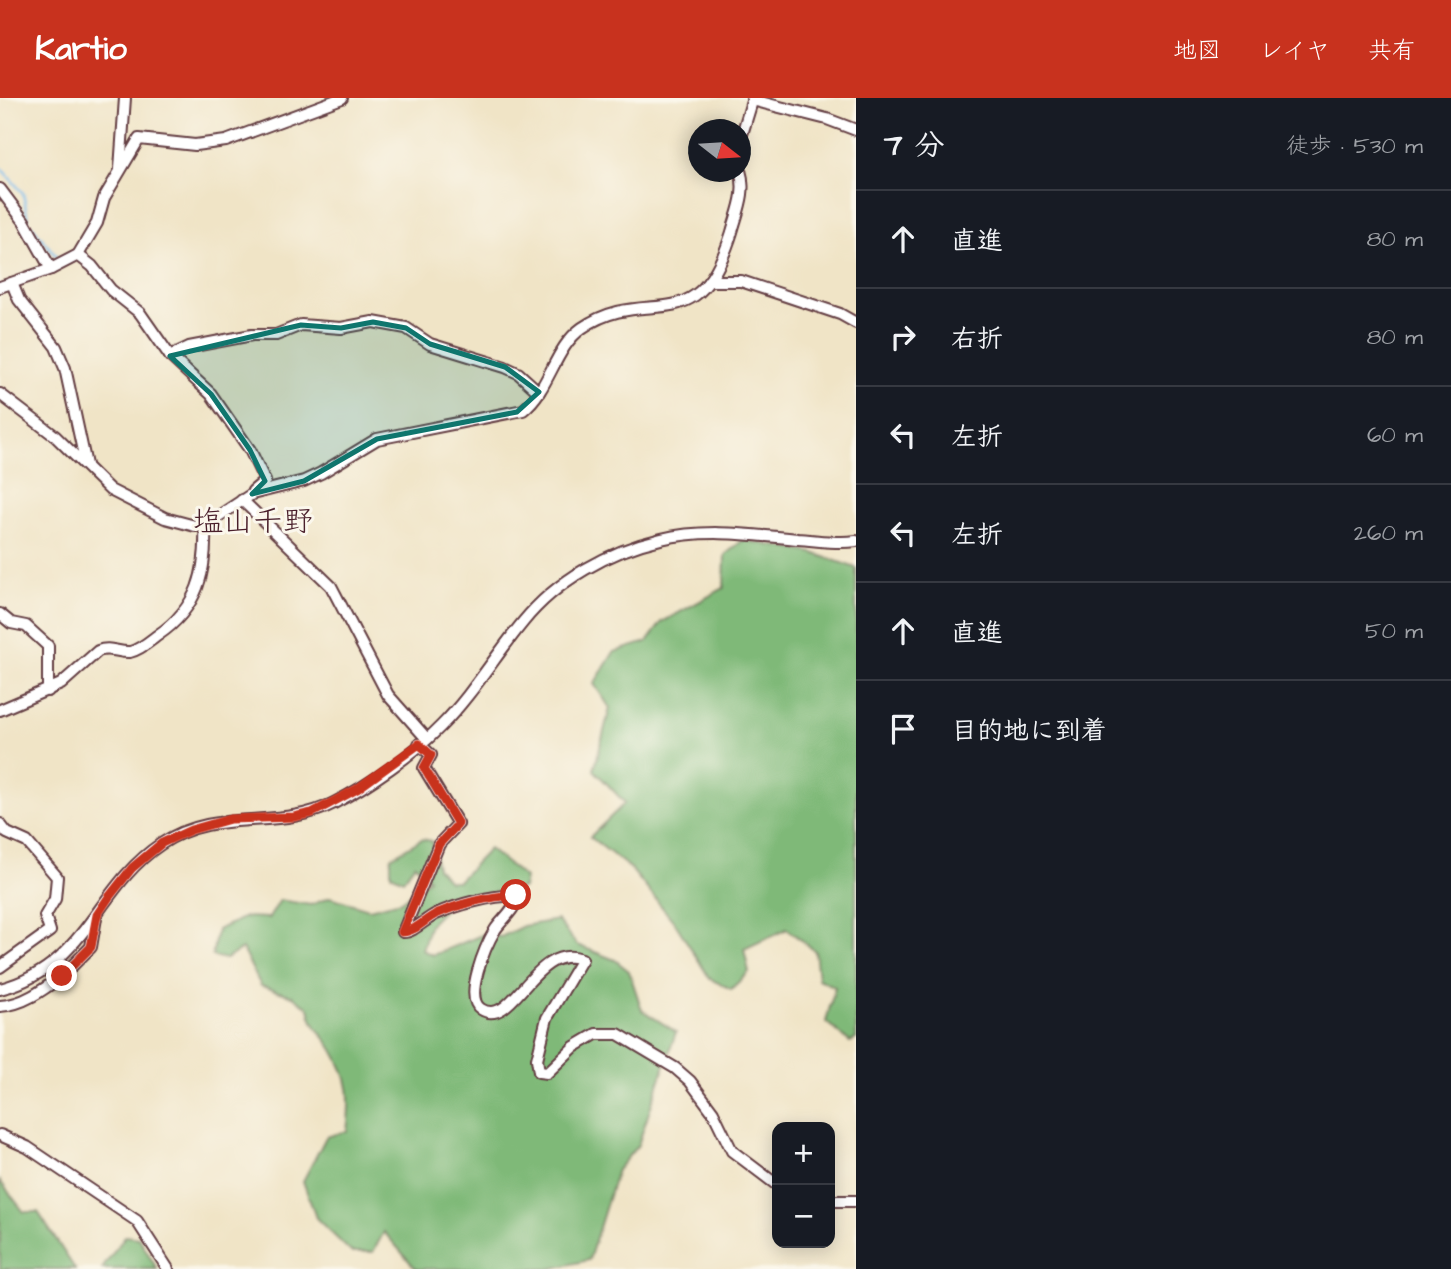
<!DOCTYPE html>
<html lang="ja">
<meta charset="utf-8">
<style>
body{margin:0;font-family:"Architects Daughter","Klee One",sans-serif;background:#242831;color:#f1f3f6}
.controls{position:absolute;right:21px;bottom:21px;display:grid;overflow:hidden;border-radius:14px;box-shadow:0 4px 18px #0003}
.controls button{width:63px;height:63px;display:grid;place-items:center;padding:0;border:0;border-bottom:2px solid #363941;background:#171b24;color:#f1f3f6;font:35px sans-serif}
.compass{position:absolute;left:688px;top:21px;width:63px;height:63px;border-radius:50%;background:#171b24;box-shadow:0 4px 18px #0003;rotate:107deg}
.stop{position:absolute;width:21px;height:21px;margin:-16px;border:5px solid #c8321e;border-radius:50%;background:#fff}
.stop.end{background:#c8321e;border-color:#fff;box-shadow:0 2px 7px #0008}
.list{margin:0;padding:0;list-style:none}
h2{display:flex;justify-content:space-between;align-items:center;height:91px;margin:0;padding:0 28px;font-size:30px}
h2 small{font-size:23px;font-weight:400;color:#9ea1a6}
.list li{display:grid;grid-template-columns:46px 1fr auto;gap:21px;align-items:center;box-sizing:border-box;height:98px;padding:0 28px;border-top:2px solid #363941}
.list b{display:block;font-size:26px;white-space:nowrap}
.list em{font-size:23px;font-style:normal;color:#9ea1a6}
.icon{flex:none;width:38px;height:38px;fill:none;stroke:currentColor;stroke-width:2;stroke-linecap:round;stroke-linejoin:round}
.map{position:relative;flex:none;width:856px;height:1171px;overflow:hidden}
header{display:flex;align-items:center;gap:42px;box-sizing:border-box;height:98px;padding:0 35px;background:#c8321e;color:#fff}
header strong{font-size:33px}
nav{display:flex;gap:38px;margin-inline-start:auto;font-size:24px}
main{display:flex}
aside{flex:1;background:#171b24}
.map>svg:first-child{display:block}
.forest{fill:#7fb978;stroke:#646c52;stroke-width:2}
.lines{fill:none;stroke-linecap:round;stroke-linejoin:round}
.stream{stroke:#75baeb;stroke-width:2.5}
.minor-casing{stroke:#633d42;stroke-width:14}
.minor{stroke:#fff;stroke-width:10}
.route{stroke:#c8321e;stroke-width:9}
.marked{fill:#0f766e;fill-opacity:0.2;stroke:#0f766e;stroke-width:5;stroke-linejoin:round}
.labels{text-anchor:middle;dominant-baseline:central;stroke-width:6;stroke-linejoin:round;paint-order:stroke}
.quarter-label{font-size:30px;fill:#4a1f2b;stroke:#fbf7ec}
</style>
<header>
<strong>Kartio</strong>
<nav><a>地図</a><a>レイヤ</a><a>共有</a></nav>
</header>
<main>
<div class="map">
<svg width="856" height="1171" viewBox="0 0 856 1171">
<rect width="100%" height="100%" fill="#fbf7ec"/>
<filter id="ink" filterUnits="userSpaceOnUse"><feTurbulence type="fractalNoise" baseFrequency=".0143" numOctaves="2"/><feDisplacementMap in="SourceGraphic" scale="14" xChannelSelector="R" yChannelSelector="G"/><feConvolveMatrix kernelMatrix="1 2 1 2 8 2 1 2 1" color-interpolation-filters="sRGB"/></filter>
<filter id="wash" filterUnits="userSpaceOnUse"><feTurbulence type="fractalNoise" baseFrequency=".00686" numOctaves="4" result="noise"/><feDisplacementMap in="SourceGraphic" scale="28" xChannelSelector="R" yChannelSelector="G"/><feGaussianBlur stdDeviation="1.57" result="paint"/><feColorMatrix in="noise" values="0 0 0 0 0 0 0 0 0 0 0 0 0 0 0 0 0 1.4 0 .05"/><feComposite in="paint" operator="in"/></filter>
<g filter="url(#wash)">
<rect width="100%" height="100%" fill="#f0e4c6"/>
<g class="forest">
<polygon points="743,442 813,455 856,470 856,941 850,944 826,924 835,889 818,881 815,853 787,831 744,851 749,874 731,891 710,881 675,825 631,771 590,739 625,705 594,672 610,610 594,586 614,554 647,544 662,524 724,490 725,457"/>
<path d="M 422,741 L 432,743 L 437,770 L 449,783 L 458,783 L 489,751 L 525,780 L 523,790 L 457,799 L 430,826 L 422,852 L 433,857 L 484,836 L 501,839 L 523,828 L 557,822 L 577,847 L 615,862 L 629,873 L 642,912 L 676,934 L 638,1047 L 617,1072 L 589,1162 L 550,1171 L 416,1171 L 384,1134 L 373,1154 L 351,1154 L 316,1120 L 303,1083 L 326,1039 L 347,1033 C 351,1000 351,982 333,952 C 323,935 313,932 309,910 L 293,898 L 261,888 L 242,851 L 226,861 L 212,858 L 217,832 L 245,819 L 269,820 L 280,802 L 311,807 L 330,799 L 369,811 L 401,803 L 429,781 L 415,766 L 403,782 L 391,776 L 391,759 Z"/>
<polygon points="0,1083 24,1114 38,1114 75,1171 0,1171"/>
<polygon points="125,1138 139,1140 157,1171 102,1171"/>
</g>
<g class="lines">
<g class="stream">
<polyline points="0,69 23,95 28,122"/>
<polyline points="32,128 56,158"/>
</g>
</g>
</g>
<g filter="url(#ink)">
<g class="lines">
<defs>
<g id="minor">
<polyline points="752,2 827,21 856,32"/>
<polyline points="740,43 753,0"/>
<polyline points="120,71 125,0"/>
<polyline points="0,91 24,123 51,171"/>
<polyline points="78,157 92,168 111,192 140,215 170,258 211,296 250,352 265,383 253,393"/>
<polyline points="709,183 741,183 840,216 856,225"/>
<polyline points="12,185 19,202 56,249 65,270 86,367"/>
<polyline points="0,189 51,171 78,157 97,125 104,100 139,41 195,47 226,43 342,0"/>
<polyline points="170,258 189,249 252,237 276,237 301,227 341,230 373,224 406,230 430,246 505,269 518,275 539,294"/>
<path d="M 0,296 L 55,338 L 110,392 L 165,420 L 195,428 L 205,427 L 252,396 L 304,383 L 321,375 L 377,341 L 523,312 C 550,291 554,250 582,230 C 649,184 696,248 732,134 C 738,112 747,94 740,72"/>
<polyline points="242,402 331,488 388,597 427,641"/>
<polyline points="0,516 11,525 26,528 48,548 48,593"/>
<path d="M 0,612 L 61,586 L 98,553 C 110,548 118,555 130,554 C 140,552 150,543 158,537 C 198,510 207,473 205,427"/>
<path d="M 419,646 L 431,657 L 424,670 L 458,726 L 439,746 L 403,834 C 414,834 424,822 436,816 C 459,806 490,798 516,797 C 519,809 501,822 495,832 C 486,847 463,900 481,911 C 513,932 534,844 582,861 L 547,920 L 537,961 L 539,974 L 547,975 L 574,949 L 596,936 L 618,936 L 675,970 L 690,983 L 713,1014 L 732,1053 L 777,1087"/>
<polyline points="0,726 7,735 27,744 57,779 55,801 45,818 50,833 0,869"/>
<polyline points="62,878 91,849 96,820"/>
<path d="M 0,891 C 87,869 95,790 161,746 C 217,708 279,734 334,705 C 368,688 415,655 441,628 C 472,597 495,558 523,524 C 557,482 609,453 661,441 C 705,430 753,437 798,441 C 817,442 837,446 856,443"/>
<path d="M 0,908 C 23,907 43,892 62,878 L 54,867"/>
<polyline points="0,1037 27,1049 137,1123 168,1171"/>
<polyline points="830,1103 856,1103"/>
</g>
</defs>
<use href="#minor" class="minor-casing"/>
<use href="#minor" class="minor"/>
</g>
</g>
<g class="lines" filter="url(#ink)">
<path class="route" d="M 62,878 L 91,849 L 97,817 L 109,799 L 132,770 L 162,745 L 191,732 L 230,721 L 294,719 L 312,715 L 357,691 L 419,646 L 431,657 L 424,670 L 458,726 L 439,746 L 402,834 C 415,834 424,822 436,816 C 459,806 490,798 516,797"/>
</g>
<path class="marked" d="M 373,224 L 406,230 L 430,246 L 505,269 L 539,294 L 517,314 L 377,341 L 304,383 L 252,396 L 265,383 L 250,352 L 211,296 L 170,258 L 301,227 L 341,230 Z"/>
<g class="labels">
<g class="quarter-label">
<text x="253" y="424">塩山千野</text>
</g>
</g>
</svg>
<div class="controls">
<button>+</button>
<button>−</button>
</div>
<svg class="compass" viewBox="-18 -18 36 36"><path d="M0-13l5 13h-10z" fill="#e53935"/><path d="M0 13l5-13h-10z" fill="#9ea1a6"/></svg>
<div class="stop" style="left:516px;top:797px"></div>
<div class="stop end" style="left:62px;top:878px"></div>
</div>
<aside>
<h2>7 分<small>徒歩 · 530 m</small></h2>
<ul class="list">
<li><svg class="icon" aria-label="ahead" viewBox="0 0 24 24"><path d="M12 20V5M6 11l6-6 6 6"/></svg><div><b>直進</b></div><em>80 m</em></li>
<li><svg class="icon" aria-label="right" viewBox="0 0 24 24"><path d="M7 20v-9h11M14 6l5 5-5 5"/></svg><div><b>右折</b></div><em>80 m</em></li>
<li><svg class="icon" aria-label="left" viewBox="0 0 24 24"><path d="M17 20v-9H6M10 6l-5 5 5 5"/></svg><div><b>左折</b></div><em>60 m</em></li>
<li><svg class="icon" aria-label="left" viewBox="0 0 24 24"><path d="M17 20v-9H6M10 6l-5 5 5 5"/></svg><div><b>左折</b></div><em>260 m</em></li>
<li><svg class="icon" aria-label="ahead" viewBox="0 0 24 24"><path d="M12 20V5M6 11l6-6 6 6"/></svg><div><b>直進</b></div><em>50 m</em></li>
<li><svg class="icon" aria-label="arrive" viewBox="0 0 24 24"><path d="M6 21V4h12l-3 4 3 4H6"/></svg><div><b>目的地に到着</b></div></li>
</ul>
</aside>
</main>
